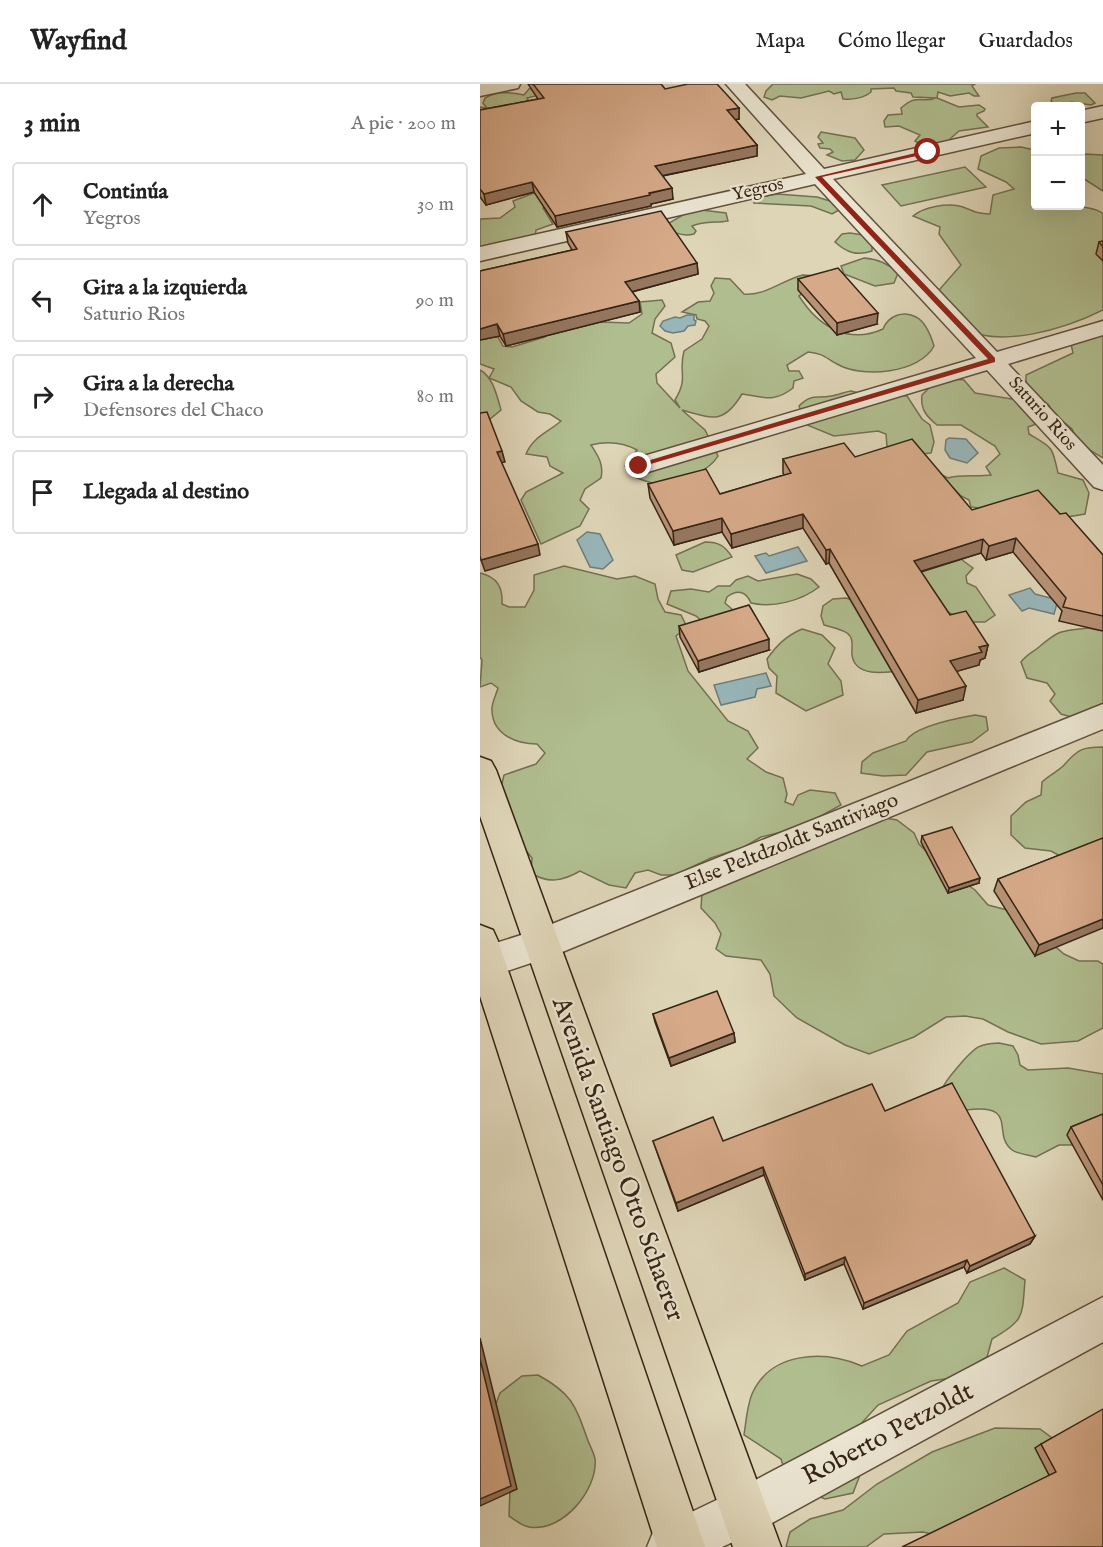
<!DOCTYPE html>
<html lang="es">
<meta charset="utf-8">
<style>
body{margin:0;font-family:"IM FELL English",serif;background:#f6f6f6;color:#222}
.controls{position:absolute;right:18px;top:18px;display:grid;overflow:hidden;border-radius:6px;box-shadow:0 6px 24px #0002}
.controls button{width:54px;height:54px;display:grid;place-items:center;padding:0;border:0;border-bottom:2px solid #e0e0e0;background:#fff;color:#222;font:30px sans-serif}
.stop{position:absolute;width:18px;height:18px;margin:-14px;border:4px solid #8f2418;border-radius:50%;background:#fff}
.stop.end{background:#8f2418;border-color:#fff;box-shadow:0 2px 6px #0008}
.list{margin:0;padding:0;list-style:none}
h2{display:flex;justify-content:space-between;align-items:center;height:78px;margin:0;padding:0 24px;font-size:26px}
h2 small{font-size:20px;font-weight:400;color:#767676}
.list li{display:grid;grid-template-columns:39px 1fr auto;gap:18px;align-items:center;box-sizing:border-box;height:84px;margin:0 12px 12px;padding:0 12px;border:2px solid #e0e0e0;border-radius:6px}
.list b{display:block;font-size:22px;white-space:nowrap}
.list p{margin:0;font-size:20px;white-space:nowrap;color:#767676}
.list em{font-size:20px;font-style:normal;color:#767676}
.icon{flex:none;width:33px;height:33px;fill:none;stroke:currentColor;stroke-width:2;stroke-linecap:round;stroke-linejoin:round}
.map{position:relative;flex:none;width:623px;height:1463px;overflow:hidden}
header{display:flex;align-items:center;gap:36px;box-sizing:border-box;height:84px;padding:0 30px;background:#fff;border-bottom:2px solid #e0e0e0}
header strong{font-size:28px}
nav{display:flex;gap:33px;margin-inline-start:auto;font-size:21px}
main{display:flex}
aside{flex:1;background:#fff}
.map>svg:first-child{display:block}
.green{fill:#b0bd8f;stroke:#737052;stroke-width:1.5}
.water{fill:#98b6ba;stroke:#717c78;stroke-width:1.5}
.lines{fill:none;stroke-linecap:round;stroke-linejoin:round}
.minor-casing{stroke:#60503d;stroke-width:3}
.major-casing{stroke:#362414;stroke-width:3}
.minor{fill:#eae4d0;fill-rule:evenodd}
.major{fill:#ded5b7;fill-rule:evenodd}
.wall{fill:#b89276;stroke:#362414;stroke-width:1.5}
.shaded-wall{fill:#967760;stroke:#362414;stroke-width:1.5}
.building{fill:#d6aa89;stroke:#362414;stroke-width:1.5}
.route{fill:#8f2418}
.labels{text-anchor:middle;dominant-baseline:central;stroke-width:4.5;stroke-linejoin:round;paint-order:stroke}
.far-street-label{font-size:18px;fill:#362414;stroke:#eae4d0}
.street-label{font-size:21px;fill:#362414;stroke:#eae4d0}
.near-street-label{font-size:26px;fill:#362414;stroke:#eae4d0}
</style>
<header>
<strong>Wayfind</strong>
<nav><a>Mapa</a><a>Cómo llegar</a><a>Guardados</a></nav>
</header>
<main>
<aside>
<h2>3 min<small>A pie · 200 m</small></h2>
<ul class="list">
<li><svg class="icon" aria-label="ahead" viewBox="0 0 24 24"><path d="M12 20V5M6 11l6-6 6 6"/></svg><div><b>Continúa</b><p>Yegros</p></div><em>30 m</em></li>
<li><svg class="icon" aria-label="left" viewBox="0 0 24 24"><path d="M17 20v-9H6M10 6l-5 5 5 5"/></svg><div><b>Gira a la izquierda</b><p>Saturio Rios</p></div><em>90 m</em></li>
<li><svg class="icon" aria-label="right" viewBox="0 0 24 24"><path d="M7 20v-9h11M14 6l5 5-5 5"/></svg><div><b>Gira a la derecha</b><p>Defensores del Chaco</p></div><em>80 m</em></li>
<li><svg class="icon" aria-label="arrive" viewBox="0 0 24 24"><path d="M6 21V4h12l-3 4 3 4H6"/></svg><div><b>Llegada al destino</b></div></li>
</ul>
</aside>
<div class="map">
<svg width="623" height="1463" viewBox="0 0 623 1463">
<rect width="100%" height="100%" fill="#ded5b7"/>
<filter id="stains"><feTurbulence type="fractalNoise" baseFrequency=".00333" numOctaves="4"/><feColorMatrix values="0 0 0 0 .2 0 0 0 0 .09 0 0 0 0 .02 0 0 0 .5 -.17"/></filter>
<radialGradient id="worn" r=".72"><stop offset=".6" stop-color="#630" stop-opacity="0"/><stop offset="1" stop-color="#630" stop-opacity=".3"/></radialGradient>
<g class="green">
<path d="M 293,0 L 495,0 L 492,2 L 499,12 L 494,12 L 489,9 L 470,12 L 458,8 L 457,14 L 479,23 L 499,21 L 505,25 L 504,27 L 497,30 L 497,32 L 508,43 L 479,47 L 470,55 L 475,62 L 436,67 L 442,61 L 435,57 L 440,51 L 419,42 L 405,43 L 404,37 L 408,31 L 422,30 L 421,24 C 425,21 429,17 434,16 C 442,14 448,18 455,14 L 433,13 L 431,9 L 416,7 L 414,4 L 391,5 L 391,8 C 384,14 372,16 363,15 L 361,8 L 354,10 L 349,7 L 321,14 L 300,12 L 292,16 L 284,13 L 286,7 Z"/>
<path d="M 61,2 L 60,11 L 47,14 L 50,19 L 0,41 L 0,23 L 7,24 L 3,19 L 5,14 C 16,7 31,8 44,11 L 49,5 Z"/>
<path d="M 596,9 L 605,9 L 615,19 L 611,21 L 591,18 C 584,25 578,23 571,17 L 572,14 Z"/>
<polygon points="341,48 375,54 384,66 375,76 362,77 347,71 353,68 350,65 340,64 338,60 343,59 338,53"/>
<path d="M 541,63 L 555,66 L 556,122 C 571,122 613,120 623,130 L 623,226 C 587,244 520,266 481,243 C 471,237 461,222 453,213 L 481,181 L 459,150 L 460,143 L 433,132 C 443,123 469,118 483,123 C 493,127 498,130 510,130 L 513,111 L 534,105 L 526,98 L 498,85 L 501,72 L 519,64 Z"/>
<polygon points="603,70 623,71 623,107 601,93 601,76"/>
<polygon points="485,83 506,103 421,122 402,101"/>
<polygon points="54,109 71,110 78,120 63,124 73,140 56,146 55,154 0,163 0,135 20,134 35,123 33,117"/>
<polygon points="297,110 337,113 353,118 359,126 352,130 331,122 274,119 275,114"/>
<path d="M 213,125 L 246,129 L 248,137 C 236,139 224,137 212,142 L 216,147 L 214,150 C 203,153 193,149 184,142 Z"/>
<path d="M 370,149 L 383,151 L 392,159 L 392,167 C 377,172 367,169 355,158 L 362,150 Z"/>
<path d="M 384,174 C 398,175 408,179 418,189 L 414,199 L 395,202 L 364,190 L 361,182 Z"/>
<path d="M 323,191 L 337,192 L 340,196 L 319,212 C 338,242 368,261 403,245 C 408,232 423,226 436,233 C 446,238 451,252 454,262 C 440,289 382,295 357,280 C 346,274 342,269 328,268 L 307,281 L 309,287 L 319,287 L 323,294 L 314,297 L 313,304 C 294,319 284,313 262,310 C 244,340 233,335 202,326 L 225,346 L 238,372 C 229,388 196,401 178,400 C 168,399 159,395 150,391 L 150,376 L 157,366 C 142,358 127,357 111,361 C 118,372 124,380 121,394 L 105,405 L 100,416 L 109,425 L 100,442 L 61,460 L 41,416 L 46,408 L 83,389 L 70,382 L 67,373 L 46,370 C 53,353 67,349 81,337 L 70,330 L 58,328 L 41,317 L 31,303 L 9,294 L 14,285 L 0,280 L 0,252 L 14,246 L 23,262 L 32,263 L 65,253 L 61,241 L 111,224 L 121,238 L 149,239 L 162,230 L 160,218 L 182,216 L 185,222 L 175,235 L 172,249 L 191,259 L 195,273 L 176,290 L 177,299 L 200,324 L 195,316 C 209,293 198,289 204,267 L 222,255 L 229,242 L 225,237 L 217,235 L 216,231 L 202,228 L 218,218 L 230,217 L 234,209 L 231,202 L 235,194 L 250,195 L 264,210 C 286,212 302,196 323,191 Z"/>
<polygon points="623,236 623,374 598,359 592,345 575,331 568,320 550,309 546,301 546,291 593,269 589,251"/>
<path d="M 0,286 C 13,293 17,312 21,326 L 10,335 L 0,337 Z"/>
<path d="M 472,295 L 484,296 L 495,309 L 544,317 L 559,339 L 548,343 L 549,350 C 574,365 572,362 578,389 L 603,396 L 609,409 L 605,430 L 581,434 L 491,423 L 489,416 L 481,412 L 458,389 L 468,394 C 481,390 496,393 511,391 L 506,383 L 520,370 L 515,362 L 481,341 L 457,341 C 447,333 440,325 442,311 L 450,303 Z"/>
<path d="M 371,307 L 379,309 L 375,315 L 383,324 L 415,311 L 427,312 L 442,335 L 450,341 L 454,358 L 451,369 C 436,371 420,371 407,362 L 406,350 L 398,347 L 354,352 L 327,341 L 319,322 C 332,309 336,315 351,312 C 358,311 364,308 371,307 Z"/>
<path d="M 225,458 C 239,458 245,462 252,473 L 213,488 L 202,486 L 196,471 Z"/>
<polygon points="474,470 493,484 486,492 487,499 496,503 515,531 505,538 489,538 463,526 432,482"/>
<path d="M 84,482 L 137,495 L 155,492 L 175,500 L 178,515 L 185,528 L 201,531 L 207,543 L 196,552 L 208,587 L 248,637 L 268,647 L 278,664 L 267,675 L 286,688 L 303,694 L 307,710 L 305,718 L 313,721 L 318,711 L 330,706 L 355,709 L 361,721 L 319,744 L 281,753 L 264,763 L 231,774 L 195,791 L 181,791 L 168,786 L 155,789 L 146,804 L 129,801 L 100,787 C 83,797 68,800 51,789 L 52,774 L 44,764 L 20,708 L 24,691 L 56,680 L 65,669 L 57,660 C 37,660 13,651 12,627 C 11,620 16,611 18,604 L 11,599 L 0,603 L 2,576 L 0,573 L 0,489 C 17,493 23,503 22,520 L 29,523 L 45,523 L 54,506 L 54,491 Z"/>
<path d="M 317,490 L 331,495 L 339,503 C 321,517 293,524 271,519 C 266,507 257,505 247,513 L 245,519 L 253,526 L 224,539 L 216,532 L 187,520 L 191,507 L 211,505 L 229,508 L 238,502 L 250,502 L 256,496 L 268,492 L 278,497 Z"/>
<path d="M 366,514 L 389,521 L 426,586 C 410,588 375,595 372,571 C 371,564 375,555 367,549 C 361,545 351,543 344,541 L 341,532 L 343,522 L 353,515 Z"/>
<path d="M 608,544 L 623,547 L 623,642 L 581,630 L 570,617 L 575,610 L 567,599 L 547,594 L 541,578 C 547,570 553,568 559,563 C 580,545 581,547 608,544 Z"/>
<path d="M 322,545 L 342,551 L 355,564 L 348,580 L 361,597 L 363,611 L 326,627 L 296,609 L 297,592 L 289,584 L 287,575 C 297,561 306,552 322,545 Z"/>
<path d="M 495,631 L 506,633 L 508,646 L 492,658 L 447,668 L 426,691 L 403,692 L 381,689 L 382,678 L 393,669 L 426,657 C 434,642 478,634 495,631 Z"/>
<path d="M 623,663 L 623,784 L 582,773 L 571,767 L 545,764 L 531,751 L 531,732 L 546,718 L 561,711 L 562,698 C 569,691 579,687 585,680 C 598,665 603,663 623,663 Z"/>
<polygon points="399,733 417,736 434,749 439,760 460,781 495,806 508,821 535,828 584,870 599,877 618,877 623,880 623,944 598,957 561,960 528,948 503,935 485,932 466,933 434,953 389,970 365,961 317,934 294,912 290,890 281,876 246,872 236,865 241,850 235,839 221,824 222,808"/>
<path d="M 519,959 L 533,962 L 538,971 L 540,981 L 548,986 L 588,984 L 623,990 L 623,1053 L 605,1061 L 579,1061 L 556,1073 C 549,1071 537,1070 532,1066 C 511,1050 540,1019 486,1026 L 462,1005 C 467,994 474,988 482,978 C 496,963 498,960 519,959 Z"/>
<path d="M 524,1184 L 545,1196 C 542,1233 545,1236 512,1255 L 507,1273 L 472,1294 L 451,1297 L 398,1321 L 379,1342 L 385,1378 L 373,1409 L 345,1415 L 309,1400 L 301,1375 L 264,1351 C 266,1338 267,1322 272,1310 C 291,1267 344,1266 382,1282 L 409,1271 L 427,1247 L 478,1219 L 490,1198 Z"/>
<path d="M 58,1291 C 91,1309 95,1320 107,1354 C 109,1360 114,1369 115,1375 C 118,1406 82,1449 49,1443 C 42,1442 34,1435 29,1432 L 30,1405 L 11,1333 L 20,1309 L 42,1292 Z"/>
<polygon points="515,1344 560,1345 583,1362 595,1375 482,1457 443,1448 404,1450 386,1463 306,1463 310,1448 330,1435 363,1426 397,1400 452,1368"/>
</g>
<g class="water">
<polygon points="207,231 214,231 214,236 216,237 215,241 208,242 204,247 193,249 185,247 180,242 183,237 195,233 200,234"/>
<polygon points="469,354 486,355 498,369 487,379 470,374 465,366 466,356"/>
<polygon points="107,448 120,450 133,476 123,485 110,483 97,456"/>
<polygon points="318,463 327,477 286,489 275,472 286,469 289,472"/>
<polygon points="550,504 555,510 578,516 574,530 549,524 542,527 529,511"/>
<polygon points="286,589 291,602 277,605 275,613 241,621 234,601"/>
</g>
<g class="lines">
<defs>
<g id="minor">
<polygon points="0,0 40,0 38,4 0,12"/>
<polygon points="246,0 265,0 344,85 556,37 556,49 353,95 517,268 623,237 623,251 528,280 623,381 623,406 614,403 507,286 168,388 159,390 150,388 146,382 150,376 496,274 335,100 0,177 0,163 326,90"/>
<polygon points="623,22 623,34 600,39 600,27"/>
<polygon points="623,620 623,645 75,871 0,896 0,864 57,846"/>
<polygon points="623,1213 623,1258 281,1445 242,1463 167,1463 174,1446 247,1411"/>
</g>
<g id="major">
<polygon points="0,673 11,677 16,686 301,1463 253,1463 0,732"/>
<polygon points="0,841 13,846 18,857 225,1463 177,1463 0,912"/>
</g>
</defs>
<use href="#minor" class="minor-casing"/>
<use href="#major" class="major-casing"/>
<use href="#minor" class="minor"/>
<use href="#major" class="major"/>
</g>
<g class="wall">
<polygon points="48,0 181,0 185,5 259,24 259,35 255,35 277,61 277,72 183,92 193,115 171,120 171,122 77,143 54,108 6,121 0,113 0,26 58,15"/>
<polygon points="86,148 217,179 218,190 152,208 159,217 160,228 26,262 20,252 0,256 0,187 92,166 88,159"/>
<polygon points="623,157 623,177 616,170 619,158"/>
<polygon points="318,195 397,240 357,251 318,206"/>
<polygon points="375,373 492,426 580,430 623,471 623,547 579,537 582,527 533,468 506,476 501,469 441,488 470,531 508,561 505,574 500,576 499,581 477,587 483,616 436,629 349,479 346,480 323,444 252,464 242,448 194,461 170,414 168,400 240,410 304,391 303,389 303,375"/>
<polygon points="199,542 289,566 219,588 200,553"/>
<polygon points="442,752 499,799 468,809 441,758"/>
<polygon points="623,754 555,872 514,807 518,795"/>
<polygon points="173,930 254,949 255,958 191,982 175,938"/>
<polygon points="405,1027 555,1152 550,1160 487,1189 484,1183 383,1225 364,1180 325,1196 284,1091 198,1127 173,1057 243,1057"/>
<polygon points="623,1030 623,1116 587,1051 591,1043"/>
<polygon points="561,1360 623,1463 569,1391 555,1364"/>
</g>
<g class="shaded-wall">
<polygon points="259,24 259,35 247,37 247,26"/>
<polygon points="277,61 277,72 176,93 175,82"/>
<polygon points="52,98 54,108 6,121 4,110"/>
<polygon points="192,104 193,115 171,120 171,122 77,143 75,132"/>
<polygon points="217,179 218,190 147,209 145,198"/>
<polygon points="159,217 160,228 26,262 23,250"/>
<polygon points="398,229 397,240 357,251 357,239"/>
<polygon points="17,240 20,252 0,256 0,245"/>
<polygon points="22,367 25,378 20,379 17,368"/>
<polygon points="323,430 323,444 252,464 251,450"/>
<polygon points="242,434 242,448 194,461 193,447"/>
<polygon points="536,454 533,468 506,476 509,462"/>
<polygon points="503,455 501,469 432,490 434,477"/>
<polygon points="58,460 60,471 5,487 1,476"/>
<polygon points="350,465 349,479 346,480 346,466"/>
<polygon points="289,555 289,566 219,588 218,577"/>
<polygon points="508,561 505,574 500,576 499,581 468,590 470,577 499,563"/>
<polygon points="486,602 483,616 436,629 438,616"/>
<polygon points="500,794 499,799 468,809 469,804"/>
<polygon points="623,835 623,844 555,872 559,861"/>
<polygon points="254,949 255,958 191,982 189,974"/>
<polygon points="283,1083 284,1091 198,1127 196,1119"/>
<polygon points="555,1152 550,1160 487,1189 490,1182"/>
<polygon points="365,1173 364,1180 325,1196 325,1190"/>
<polygon points="487,1176 484,1183 383,1225 384,1219"/>
<polygon points="0,1254 37,1405 0,1422"/>
</g>
<g class="building">
<polygon points="53,0 181,0 185,5 208,0 237,0 259,24 247,26 277,61 175,82 192,104 169,109 170,111 75,132 52,98 4,110 0,105 0,26 64,14"/>
<polygon points="181,127 217,179 145,198 159,217 23,250 17,240 0,245 0,187 97,165 86,148"/>
<polygon points="623,157 623,163 619,158"/>
<polygon points="358,184 398,229 357,239 318,195"/>
<polygon points="7,328 22,367 17,368 58,460 1,476 0,472 0,329"/>
<polygon points="432,355 492,426 558,406 580,430 586,429 623,471 623,532 583,523 586,514 536,454 509,462 503,455 434,477 470,531 486,527 508,561 499,563 502,568 470,577 486,602 438,616 350,465 346,466 323,430 251,450 242,434 193,447 168,400 226,385 240,410 311,389 303,375 364,359 375,373"/>
<polygon points="269,521 289,555 218,577 199,542"/>
<polygon points="472,743 500,794 469,804 442,752"/>
<polygon points="623,754 623,835 559,861 518,795"/>
<polygon points="237,907 254,949 189,974 173,930"/>
<polygon points="472,999 555,1152 490,1182 487,1176 384,1219 365,1173 325,1190 283,1083 196,1119 173,1057 233,1033 243,1057 392,1000 405,1027"/>
<polygon points="623,1030 623,1101 591,1043"/>
<polygon points="0,1275 31,1402 0,1415"/>
<polygon points="623,1325 623,1463 422,1463 576,1388 561,1360"/>
</g>
<polygon class="route" points="448,66 450,69 342,93 515,274 515,278 157,384 157,380 508,275 335,93"/>
<g class="labels">
<g class="far-street-label">
<text transform="translate(278 106) rotate(-13)">Yegros</text>
<text transform="translate(562 330) rotate(48)">Saturio Rios</text>
</g>
<g class="street-label">
<text transform="translate(312 758) rotate(-22)">Else Peltdzoldt Santiviago</text>
</g>
<g class="near-street-label">
<text transform="translate(138 1075) rotate(70)">Avenida Santiago Otto Schaerer</text>
<text transform="translate(408 1350) rotate(-28)">Roberto Petzoldt</text>
</g>
</g>
<rect width="100%" height="100%" filter="url(#stains)"/>
<rect width="100%" height="100%" fill="url(#worn)"/>
</svg>
<div class="controls">
<button>+</button>
<button>−</button>
</div>
<div class="stop" style="left:448px;top:68px"></div>
<div class="stop end" style="left:159px;top:382px"></div>
</div>
</main>
